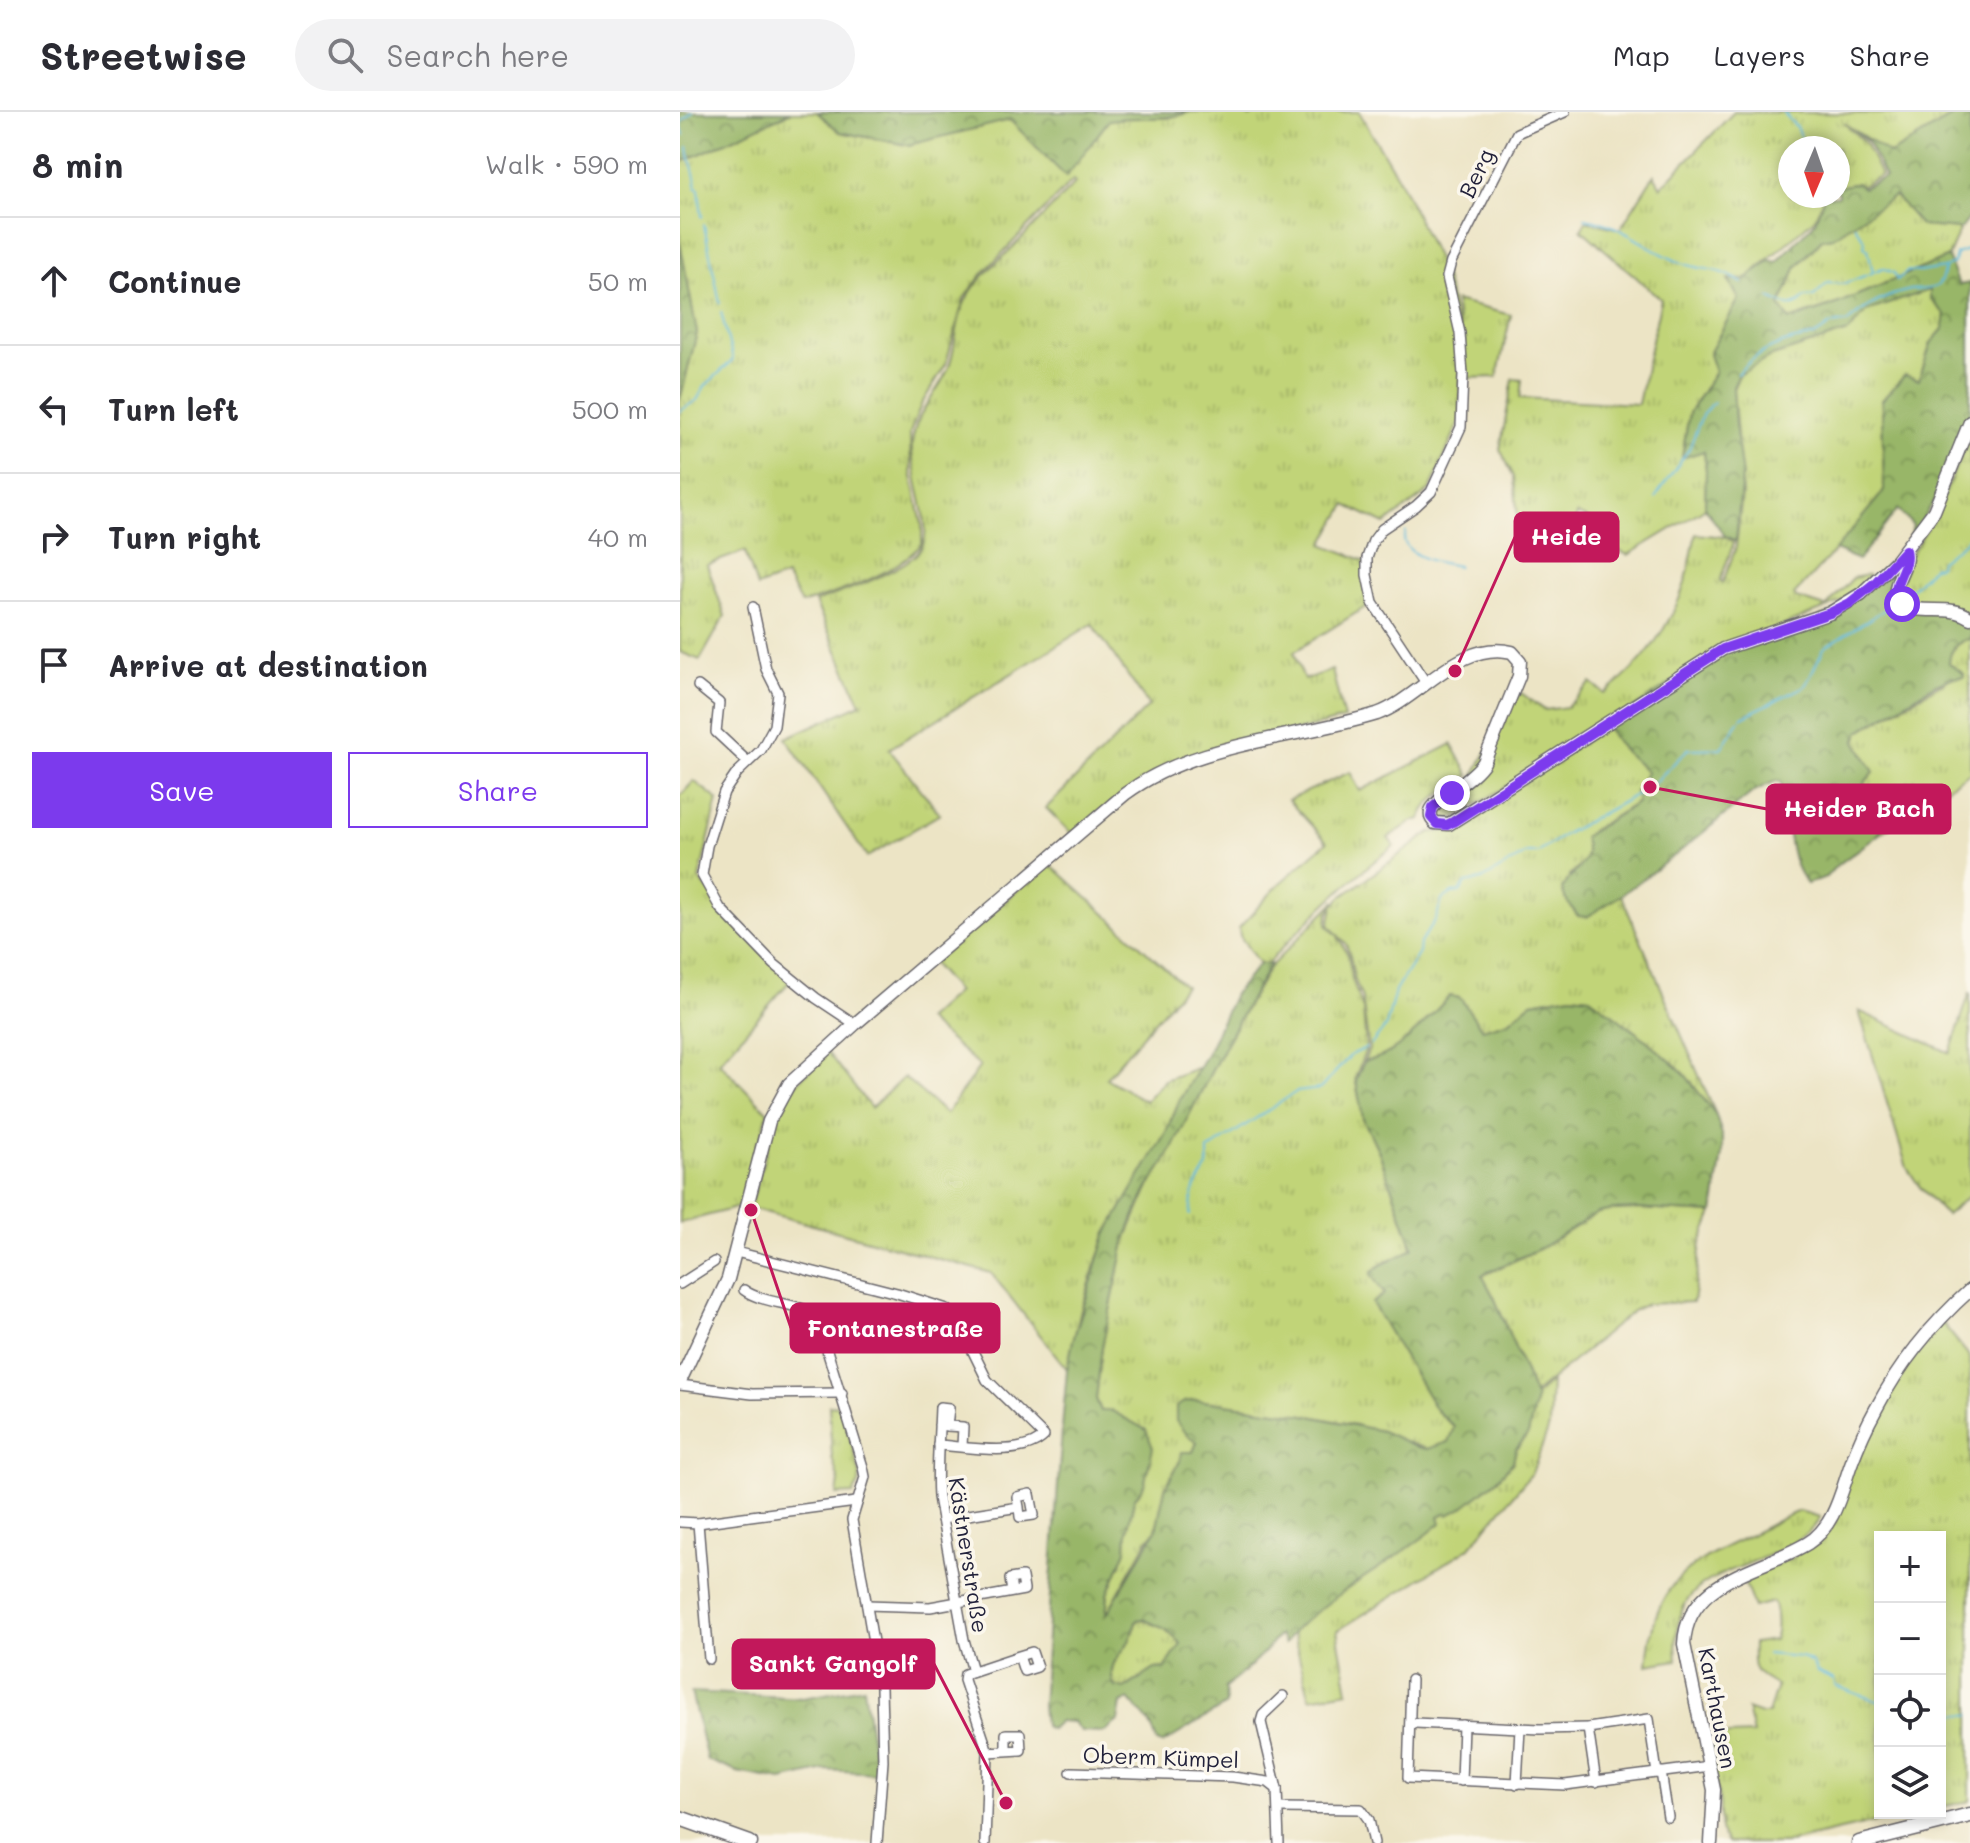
<!DOCTYPE html>
<meta charset="utf-8">
<style>
body{margin:0;font-family:Mali,sans-serif;background:#f2f2f3;color:#2b2b33}
.controls{position:absolute;right:24px;bottom:24px;display:grid;overflow:hidden;border-radius:0px;box-shadow:0 4px 12px #0003}
.controls button{width:72px;height:72px;display:grid;place-items:center;padding:0;border:0;border-bottom:2px solid #e1e1e2;background:#fff;color:#2b2b33;font:40px sans-serif}
.compass{position:absolute;left:1098px;top:24px;width:72px;height:72px;border-radius:50%;background:#fff;box-shadow:0 4px 12px #0003;rotate:182deg}
.stop{position:absolute;width:24px;height:24px;margin:-18px;border:6px solid #7c3aed;border-radius:50%;background:#fff}
.stop.end{background:#7c3aed;border-color:#fff;box-shadow:0 2px 8px #0008}
.list{margin:0;padding:0;list-style:none}
h2{display:flex;justify-content:space-between;align-items:center;height:104px;margin:0;padding:0 32px;font-size:34px}
h2 small{font-size:26px;font-weight:400;color:#7c7c81}
.list li{display:grid;grid-template-columns:52px 1fr auto;gap:24px;align-items:center;box-sizing:border-box;height:128px;padding:0 32px;border-top:2px solid #e1e1e2}
.list b{display:block;font-size:30px;white-space:nowrap}
.list em{font-size:26px;font-style:normal;color:#7c7c81}
.actions{display:flex;gap:16px;padding:24px 32px}
.actions a{flex:1;padding:18px 0;border:2px solid #7c3aed;border-radius:0px;text-align:center;font-size:28px;color:#7c3aed}
.actions .main{background:#7c3aed;color:#fff}
.icon{flex:none;width:44px;height:44px;fill:none;stroke:currentColor;stroke-width:2;stroke-linecap:round;stroke-linejoin:round}
.map{position:relative;flex:none;width:1290px;height:1731px;overflow:hidden}
header{display:flex;align-items:center;gap:48px;box-sizing:border-box;height:112px;padding:0 40px;background:#fff;border-bottom:2px solid #e1e1e2}
header strong{font-size:38px}
nav{display:flex;gap:44px;margin-inline-start:auto;font-size:28px}
.search{width:560px;height:72px;background:#f2f2f3;display:flex;align-items:center;gap:20px;box-sizing:border-box;padding:0 28px;border-radius:44px;color:#7c7c81;font-size:30px}
main{display:flex}
aside{flex:1;background:#fff}
.map>svg:first-child{display:block}
.grass{fill:url(#grass-tufts);stroke:#727b5a;stroke-width:2}
.forest{fill:url(#forest-crowns);stroke:#5d6c52;stroke-width:2;fill-rule:evenodd}
.lines{fill:none;stroke-linecap:round;stroke-linejoin:round}
.stream{stroke:#5fbadd;stroke-width:2}
.minor-casing{stroke:#69666b;stroke-width:12}
.secondary-casing{stroke:#69666b;stroke-width:15}
.primary-casing{stroke:#69666b;stroke-width:17}
.minor{stroke:#fff;stroke-width:9}
.secondary{stroke:#fff;stroke-width:12}
.primary{stroke:#fff;stroke-width:14}
.route{stroke:#7c3aed;stroke-width:10}
.labels{text-anchor:middle;dominant-baseline:central;stroke-width:7;stroke-linejoin:round;paint-order:stroke}
.street-label{font-size:22px;fill:#22223b;stroke:#fbf7ec}
.leader{fill:none;stroke:#c2185b;stroke-width:3}
.callout-dot{fill:#c2185b;stroke:#fbf7ec;stroke-width:3}
.callout{fill:#c2185b;stroke:#c2185b;stroke-width:3}
.callout-label{font-size:24px;text-anchor:middle;font-weight:bold;fill:#fff}
</style>
<header>
<strong>Streetwise</strong>
<div class="search"><svg class="icon" aria-label="search" viewBox="0 0 24 24"><circle cx="10" cy="10" r="6"/><path d="M15 15l6 6"/></svg>Search here</div>
<nav><a>Map</a><a>Layers</a><a>Share</a></nav>
</header>
<main>
<aside>
<h2>8 min<small>Walk · 590 m</small></h2>
<ul class="list">
<li><svg class="icon" aria-label="ahead" viewBox="0 0 24 24"><path d="M12 20V5M6 11l6-6 6 6"/></svg><div><b>Continue</b></div><em>50 m</em></li>
<li><svg class="icon" aria-label="left" viewBox="0 0 24 24"><path d="M17 20v-9H6M10 6l-5 5 5 5"/></svg><div><b>Turn left</b></div><em>500 m</em></li>
<li><svg class="icon" aria-label="right" viewBox="0 0 24 24"><path d="M7 20v-9h11M14 6l5 5-5 5"/></svg><div><b>Turn right</b></div><em>40 m</em></li>
<li><svg class="icon" aria-label="arrive" viewBox="0 0 24 24"><path d="M6 21V4h12l-3 4 3 4H6"/></svg><div><b>Arrive at destination</b></div></li>
</ul>
<div class="actions"><a class="main">Save</a><a>Share</a></div>
</aside>
<div class="map">
<svg width="1290" height="1731" viewBox="0 0 1290 1731">
<defs>
<pattern id="grass-tufts" width="24" height="20" patternUnits="userSpaceOnUse" patternTransform="scale(2)"><rect width="24" height="20" fill="#c1d478"/><path d="M3 7l-1-3M5 7V3M7 7l1-3M15 17l-1-3M17 17v-4M19 17l1-3" fill="none" stroke="#a6b669"/></pattern>
<pattern id="forest-crowns" width="20" height="18" patternUnits="userSpaceOnUse" patternTransform="scale(2)"><rect width="20" height="18" fill="#98b668"/><path d="M2 6a3 3 0 1 1 6 0M12 15a3 3 0 1 1 6 0" fill="none" stroke="#7c9457"/></pattern>
</defs>
<rect width="100%" height="100%" fill="#fbf7ec"/>
<filter id="ink" filterUnits="userSpaceOnUse"><feTurbulence type="fractalNoise" baseFrequency=".0125" numOctaves="2"/><feDisplacementMap in="SourceGraphic" scale="16" xChannelSelector="R" yChannelSelector="G"/><feConvolveMatrix kernelMatrix="1 2 1 2 8 2 1 2 1" color-interpolation-filters="sRGB"/></filter>
<filter id="wash" filterUnits="userSpaceOnUse"><feTurbulence type="fractalNoise" baseFrequency=".006" numOctaves="4" result="noise"/><feDisplacementMap in="SourceGraphic" scale="32" xChannelSelector="R" yChannelSelector="G"/><feGaussianBlur stdDeviation="1.8" result="paint"/><feColorMatrix in="noise" values="0 0 0 0 0 0 0 0 0 0 0 0 0 0 0 0 0 1.4 0 .05"/><feComposite in="paint" operator="in"/></filter>
<g filter="url(#wash)">
<rect width="100%" height="100%" fill="#ece4c5"/>
<g class="grass">
<path d="M 111,0 L 137,0 L 160,20 L 228,33 L 330,8 L 386,64 L 429,8 L 443,5 L 487,6 L 510,0 L 559,0 L 570,5 L 578,0 L 679,0 L 720,69 L 764,162 L 779,221 L 781,306 L 750,378 L 705,412 L 666,393 L 643,432 L 685,449 L 692,491 L 614,540 L 624,568 L 652,558 L 664,607 L 506,646 L 392,722 L 366,696 L 469,594 L 412,512 L 209,637 L 260,702 L 187,745 L 106,626 L 181,592 L 135,490 C 160,481 230,457 242,435 C 254,412 230,361 232,333 C 235,299 256,285 268,257 C 277,235 275,208 287,186 C 299,165 319,149 336,132 C 356,112 376,91 395,71 L 393,68 L 304,160 L 284,186 L 266,252 L 241,293 L 230,321 L 231,360 L 242,412 L 242,432 C 213,463 161,480 121,492 L 106,464 L 77,475 L 65,439 L 27,453 L 45,504 L 20,548 L 0,540 L 0,288 L 17,221 L 0,130 L 0,51 Z"/>
<polygon points="1054,0 1207,2 1280,0 1210,42 1164,11 1185,31 1201,63 1182,74 1177,71 1158,75 1158,36 1110,36 1110,84 1144,84 1135,106 1065,168 1049,168 1059,187 1029,242 1035,260 1009,301 1002,345 1024,338 1026,359 1025,396 1021,399 948,443 928,434 929,416 897,402 891,427 846,424 839,420 834,365 820,337 833,267 842,268 840,286 958,292 981,187 901,117 906,109 940,117 974,63 981,75"/>
<polygon points="1216,83 1241,114 1280,117 1268,145 1154,193 1109,208 1100,194 1117,154 1142,127 1153,125"/>
<path d="M 1251,177 L 1250,187 L 1265,202 L 1263,217 L 1251,231 L 1239,269 L 1202,288 L 1204,379 L 1170,422 L 1114,483 L 1116,486 L 1146,495 L 1173,466 L 1188,463 L 1191,473 L 1181,482 L 1087,520 L 772,707 L 758,706 L 757,698 L 790,671 L 834,587 L 841,581 L 865,598 L 887,595 L 911,571 L 925,582 C 961,554 991,515 1005,471 C 1010,456 1012,438 1016,422 L 1045,425 L 1054,430 L 1040,469 L 1043,470 L 1056,435 L 1062,382 L 1053,277 L 1059,263 L 1092,244 L 1168,220 L 1187,199 Z"/>
<polygon points="775,189 831,203 817,265 787,266"/>
<polygon points="1290,322 1290,504 1227,493 1218,472 1230,444 1257,400"/>
<path d="M 1285,527 L 1290,527 L 1290,660 L 1198,723 C 1211,703 1190,689 1184,671 L 1194,660 L 1176,629 L 1179,620 L 1271,566 L 1275,557 L 1269,551 C 1269,539 1276,534 1285,527 Z"/>
<path d="M 926,615 L 942,637 L 967,659 L 955,680 L 959,689 L 911,719 L 906,732 L 906,750 L 891,762 L 883,777 L 886,788 L 925,792 L 941,783 L 1036,1003 L 1003,960 L 966,928 L 909,885 L 891,883 L 852,890 L 829,909 L 802,917 L 780,886 L 770,884 C 746,907 719,946 684,949 L 689,937 L 682,886 L 674,866 L 670,843 L 666,832 L 649,813 L 653,795 L 660,786 L 751,720 L 767,719 Z"/>
<path d="M 772,632 L 789,663 C 774,674 744,688 741,707 L 733,709 L 708,726 L 714,734 C 667,769 627,809 587,852 L 579,852 L 560,824 L 559,816 L 599,772 L 647,730 L 608,688 L 670,660 L 680,679 Z"/>
<polygon points="14,669 38,688 19,767 110,869 39,950 88,1000 63,1094 0,1111 0,684"/>
<polygon points="369,751 505,874 426,966 465,989 484,968 520,955 500,987 486,1020 419,1144 400,1201 387,1257 311,1161 70,1096 96,1004 113,975 147,940 191,996 224,965 266,1002 300,954 246,908 277,880 252,851"/>
<path d="M 655,789 L 648,802 L 647,813 L 658,824 L 668,843 L 672,867 L 683,898 L 686,937 L 675,966 L 683,1006 L 699,1040 L 733,1136 C 721,1147 700,1148 691,1162 L 700,1173 L 756,1298 L 774,1315 L 768,1330 L 747,1337 L 676,1313 L 625,1303 L 516,1288 L 505,1321 L 517,1329 L 513,1340 L 501,1340 L 500,1349 L 485,1376 L 476,1418 L 467,1429 L 425,1505 L 428,1482 L 446,1438 L 447,1419 L 454,1388 L 464,1373 L 466,1318 L 432,1299 L 421,1299 L 416,1287 L 422,1235 L 445,1130 L 468,1076 L 485,1050 L 546,931 L 589,856 Z"/>
<polygon points="1290,880 1290,1083 1266,1103 1240,1075 1227,1056 1179,899 1270,941"/>
<polygon points="959,1097 1033,1101 1021,1131 1013,1190 967,1192 954,1198 854,1282 814,1185 802,1164 861,1136 918,1101 933,1098"/>
<path d="M 1260,1208 L 1290,1245 L 1290,1689 L 1260,1695 L 1260,1425 L 1200,1425 L 1200,1701 L 1235,1701 L 1104,1731 L 1047,1731 L 1040,1719 L 1040,1693 L 1027,1624 L 1073,1622 L 1067,1597 L 1081,1602 L 1088,1602 L 1097,1574 C 1073,1560 1072,1560 1073,1531 L 1094,1528 C 1098,1518 1097,1501 1093,1490 L 1074,1495 L 1063,1467 L 1114,1445 L 1138,1425 L 1198,1297 Z"/>
<polygon points="871,1270 869,1315 852,1361 789,1436 657,1519 668,1579 630,1586 612,1518 661,1480 696,1457 759,1404 816,1369 833,1350 836,1337 848,1323 855,1284"/>
<polygon points="149,1293 161,1294 180,1362 179,1372 173,1382 157,1383 159,1369 152,1346"/>
<path d="M 1119,1399 L 1140,1405 C 1135,1417 1125,1423 1114,1430 C 1056,1467 988,1455 997,1548 L 967,1553 C 973,1479 998,1456 1062,1427 C 1081,1418 1099,1407 1119,1399 Z"/>
<path d="M 463,1507 L 485,1517 L 502,1532 L 485,1556 L 475,1557 L 443,1577 L 434,1574 C 427,1549 440,1546 450,1527 C 453,1521 455,1514 457,1508 Z"/>
</g>
<g class="forest">
<polygon points="0,0 111,0 0,51"/>
<path d="M 137,0 L 510,0 C 482,10 456,3 429,8 L 386,65 L 330,8 L 228,33 L 160,20 Z"/>
<polygon points="1280,0 1290,0 1290,104 1280,117 1241,114 1215,84 1153,125 1142,127 1117,154 1100,194 1110,208 1154,193 1268,145 1279,173 1290,171 1290,303 1258,383 1226,433 1233,414 1218,397 1178,448 1155,438 1204,379 1202,288 1225,263 1239,268 1251,231 1263,217 1265,202 1250,187 1250,178 1187,199 1168,220 1092,244 1059,263 1053,275 1055,312 1062,364 1056,429 1045,424 1025,396 1026,359 1024,339 1002,346 1009,301 1035,260 1029,242 1059,187 1048,167 1065,168 1090,148 1097,150 1135,110 1144,84 1158,84 1158,75 1177,71 1183,76 1205,65 1188,30 1175,19 1210,42"/>
<polygon points="0,130 17,221 0,288"/>
<path d="M 1225,438 L 1217,486 L 1290,506 L 1290,527 C 1278,528 1269,539 1269,551 L 1284,562 L 1284,565 L 1271,566 L 1256,572 L 1179,620 L 1176,629 L 1194,660 L 1184,671 L 1205,710 L 1198,723 L 1155,755 L 1146,765 L 1127,772 C 1113,755 1112,739 1108,719 C 1107,712 1103,709 1102,701 C 1102,690 1104,682 1101,670 L 1096,669 L 1074,679 L 998,741 L 941,783 L 907,805 L 898,804 L 886,788 L 882,777 C 894,756 914,751 903,725 L 958,690 L 955,680 L 967,660 L 942,637 L 926,614 L 1043,537 L 1157,499 Z"/>
<path d="M 579,852 L 590,852 L 546,931 L 485,1050 L 468,1076 L 455,1103 L 445,1130 L 422,1235 L 416,1287 L 421,1299 L 432,1299 L 466,1318 L 473,1336 L 464,1373 L 454,1388 L 447,1419 L 446,1438 L 428,1482 L 426,1503 L 476,1418 L 485,1376 L 500,1349 L 501,1340 L 513,1340 L 517,1330 L 505,1321 L 496,1309 L 496,1295 L 504,1290 L 516,1288 L 625,1303 L 702,1319 L 737,1335 L 747,1337 L 768,1330 L 774,1315 L 756,1298 L 692,1191 L 704,1182 L 691,1162 C 700,1148 721,1148 733,1135 L 699,1040 L 683,1007 L 676,968 L 684,949 C 719,946 746,907 770,884 L 780,886 L 802,917 L 829,909 L 852,890 L 891,883 L 910,885 L 966,928 L 1003,960 L 1036,1003 L 1042,1023 L 1042,1042 L 1033,1101 L 959,1097 L 933,1098 L 918,1101 L 861,1136 L 802,1163 L 814,1185 L 856,1287 L 848,1323 L 836,1337 L 833,1350 L 816,1369 L 781,1397 L 768,1403 L 766,1401 L 759,1404 L 761,1411 C 723,1444 678,1466 639,1498 C 625,1509 613,1517 604,1532 L 599,1523 L 574,1551 L 545,1576 L 546,1593 L 482,1632 L 477,1630 C 470,1605 463,1605 449,1587 L 441,1591 L 438,1609 L 424,1620 L 401,1619 L 393,1610 L 379,1609 L 371,1617 L 364,1614 L 362,1593 L 383,1304 L 387,1258 L 393,1228 L 426,1123 L 486,1020 L 500,987 L 528,939 L 554,882 ZM 463,1507 L 485,1517 L 501,1532 L 485,1556 L 475,1557 L 444,1577 L 434,1574 C 426,1549 441,1546 450,1527 C 452,1521 454,1514 457,1508 Z"/>
<polygon points="184,1575 196,1661 145,1658 102,1668 57,1660 27,1648 11,1580 123,1586"/>
</g>
<g class="lines">
<g class="stream">
<polyline points="1103,0 1116,15 1126,36"/>
<polyline points="4,23 0,11 13,0"/>
<path d="M 8,35 C 9,50 16,60 16,75 L 19,77 L 22,105"/>
<path d="M 905,106 C 943,112 967,138 1002,151 C 1026,160 1038,154 1062,171"/>
<polyline points="24,113 40,191"/>
<polyline points="1175,114 1185,129 1184,135 1188,137 1193,160 1203,156 1214,161 1217,168 1228,159 1240,160 1265,156"/>
<path d="M 1090,186 C 1105,193 1113,199 1125,185 L 1134,184 L 1148,171 L 1163,172 L 1192,161"/>
<path d="M 1057,262 C 1074,243 1091,234 1115,228 C 1121,227 1129,226 1134,224 C 1148,217 1148,209 1167,211 C 1183,195 1209,182 1231,178 C 1239,177 1250,178 1257,174 C 1262,170 1263,163 1265,156 L 1274,151 L 1276,142 L 1290,137"/>
<polyline points="0,299 17,288 25,274 53,248 41,200"/>
<polyline points="975,386 1009,337 1023,301 1034,290"/>
<path d="M 726,420 L 724,429 C 731,447 760,451 778,454"/>
<polyline points="1223,485 1253,455 1259,454 1260,449 1286,429 1290,423"/>
<polyline points="691,933 706,914 715,879 739,841 740,831 756,807 762,788 772,781 780,780 786,771 802,768 847,741 858,741 885,722 970,675 1008,637 1041,636 1062,605 1125,574 1144,536 1215,491"/>
<polyline points="510,1103 513,1080 528,1054 528,1038 616,980 640,977 671,943 686,936"/>
<polyline points="1087,1542 1121,1545 1132,1551 1137,1560 1154,1568 1155,1574 1200,1590"/>
<polyline points="1260,1601 1290,1603"/>
</g>
</g>
</g>
<g filter="url(#ink)">
<g class="lines">
<defs>
<g id="minor">
<polyline points="73,495 86,557 98,581 94,614 81,638 57,661 44,680 27,734 22,763 40,796 94,852 136,886 175,912"/>
<polyline points="746,571 693,491 687,463 687,446 693,429 702,417 736,394 751,380 781,315 783,263 780,221 767,165 771,150 837,21 885,0"/>
<polyline points="18,574 39,591 36,620 68,650"/>
<path d="M 56,1140 L 217,1181 L 267,1197 L 280,1213 L 307,1268 L 364,1324 C 342,1346 287,1335 258,1333"/>
<polyline points="0,1172 34,1150"/>
<path d="M 64,1178 C 84,1193 124,1190 137,1206 L 183,1355 L 185,1365 L 172,1408 L 201,1576 L 203,1649 L 197,1731"/>
<polyline points="0,1273 72,1282 162,1281"/>
<path d="M 259,1313 L 267,1314 L 269,1296 L 260,1295 C 259,1325 256,1355 258,1385 L 284,1528 L 293,1559"/>
<polyline points="267,1314 283,1315 282,1334"/>
<polyline points="262,1407 339,1395 340,1405 354,1403 350,1382 337,1385 339,1395"/>
<polyline points="0,1410 18,1411 176,1390"/>
<polyline points="18,1411 29,1547"/>
<polyline points="187,1493 250,1495 344,1478 342,1465 330,1467 332,1480"/>
<polyline points="731,1568 728,1666 885,1673 1030,1654"/>
<polyline points="735,1611 860,1617 908,1616"/>
<polyline points="308,1640 341,1638 340,1622 326,1622 326,1639"/>
<polyline points="391,1660 553,1665 588,1670 597,1677"/>
<polyline points="981,1660 988,1705"/>
<polyline points="781,1669 783,1613"/>
<polyline points="916,1670 908,1616 969,1607 977,1661"/>
<polyline points="837,1672 840,1616"/>
<polyline points="599,1696 681,1697 689,1708 694,1731"/>
<polyline points="305,1731 308,1640 284,1568 285,1562 339,1544 344,1559 357,1555 352,1540 339,1544"/>
<polyline points="599,1731 597,1677 581,1610 583,1603 603,1584"/>
</g>
<g id="secondary">
<path d="M 1225,438 C 1231,457 1207,471 1220,490 C 1241,506 1268,490 1290,506"/>
<path d="M 0,1269 L 48,1167 L 89,1009 L 109,972 L 175,912 L 445,682 C 515,630 615,627 697,602 C 741,586 780,527 832,540 L 840,549 L 839,564 L 804,650 C 794,667 754,688 751,699 C 750,706 752,707 755,711 L 769,712 L 1043,537 L 1150,501 L 1181,482 L 1216,449 L 1254,399 L 1290,310"/>
<path d="M 1031,1731 L 1034,1678 L 1004,1532 C 1007,1466 1082,1459 1128,1431 C 1155,1414 1161,1380 1171,1352 C 1178,1333 1186,1315 1196,1297 C 1220,1251 1252,1212 1290,1178"/>
</g>
<g id="primary">
<polyline points="0,1706 70,1731"/>
<polyline points="1179,1731 1290,1703"/>
</g>
</defs>
<use href="#minor" class="minor-casing"/>
<use href="#secondary" class="secondary-casing"/>
<use href="#primary" class="primary-casing"/>
<use href="#minor" class="minor"/>
<use href="#secondary" class="secondary"/>
<use href="#primary" class="primary"/>
</g>
</g>
<g class="lines" filter="url(#ink)">
<path class="route" d="M 772,681 L 753,695 L 751,705 L 757,712 L 767,713 L 773,710 L 1043,537 L 1150,501 L 1170,491 L 1195,471 L 1225,438 C 1231,458 1205,473 1222,492"/>
</g>
<g class="labels">
<g class="street-label">
<text transform="translate(796 61) rotate(-64)">Berg</text>
<text transform="translate(289 1443) rotate(81)">Kästnerstraße</text>
<text transform="translate(1038 1596) rotate(79)">Karthausen</text>
<text transform="translate(481 1645) rotate(2)">Oberm Kümpel</text>
</g>
</g>
<path class="leader" d="M775 559L835 425M970 675L1087 697M71 1098L111 1216M326 1691L254 1552"/>
<g class="callout-dot">
<circle cx="775" cy="559" r="8"/>
<circle cx="970" cy="675" r="8"/>
<circle cx="71" cy="1098" r="8"/>
<circle cx="326" cy="1691" r="8"/>
</g>
<g class="callout">
<rect x="835" y="401" width="103" height="48" rx="8"/>
<rect x="1087" y="673" width="183" height="48" rx="8"/>
<rect x="111" y="1192" width="208" height="48" rx="8"/>
<rect x="53" y="1528" width="201" height="48" rx="8"/>
</g>
<g class="callout-label">
<text x="886" y="433">Heide</text>
<text x="1179" y="705">Heider Bach</text>
<text x="215" y="1225">Fontanestraße</text>
<text x="153" y="1560">Sankt Gangolf</text>
</g>
</svg>
<div class="controls">
<button>+</button>
<button>−</button>
<button><svg class="icon" aria-label="locate" viewBox="0 0 24 24"><circle cx="12" cy="12" r="6"/><path d="M12 2v4M12 18v4M2 12h4M18 12h4"/></svg></button>
<button><svg class="icon" aria-label="layers" viewBox="0 0 24 24"><path d="M12 4l9 5-9 5-9-5zM3 14l9 5 9-5"/></svg></button>
</div>
<svg class="compass" viewBox="-18 -18 36 36"><path d="M0-13l5 13h-10z" fill="#e53935"/><path d="M0 13l5-13h-10z" fill="#7c7c81"/></svg>
<div class="stop" style="left:1222px;top:492px"></div>
<div class="stop end" style="left:772px;top:681px"></div>
</div>
</main>
